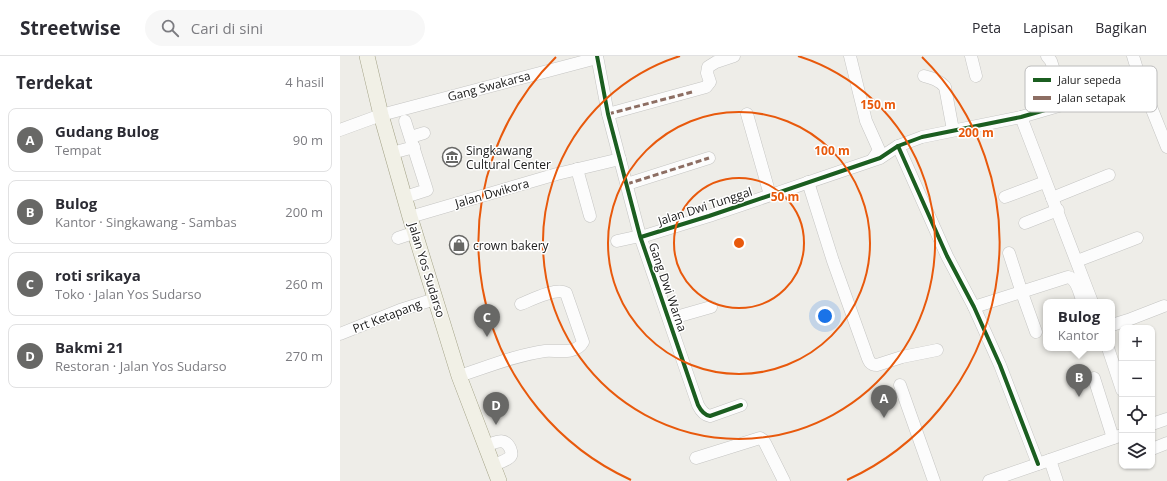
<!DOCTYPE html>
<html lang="id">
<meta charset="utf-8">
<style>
body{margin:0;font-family:"Open Sans",sans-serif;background:#f7f7f7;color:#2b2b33}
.controls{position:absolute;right:12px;bottom:12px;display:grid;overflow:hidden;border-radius:8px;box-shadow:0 1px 3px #0004}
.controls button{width:36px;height:36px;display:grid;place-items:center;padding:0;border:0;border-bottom:1px solid #e1e1e2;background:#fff;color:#2b2b33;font:20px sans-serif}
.you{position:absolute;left:485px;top:260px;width:14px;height:14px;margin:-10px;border:3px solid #fff;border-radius:50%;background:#1a73e8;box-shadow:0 0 0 6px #1a73e833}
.badge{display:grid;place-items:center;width:26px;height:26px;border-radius:50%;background:#686866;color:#fff;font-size:13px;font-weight:700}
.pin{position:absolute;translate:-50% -33px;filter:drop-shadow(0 1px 2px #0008)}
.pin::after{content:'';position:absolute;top:21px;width:14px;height:12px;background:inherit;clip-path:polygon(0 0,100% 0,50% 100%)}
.popup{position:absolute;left:703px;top:243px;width:72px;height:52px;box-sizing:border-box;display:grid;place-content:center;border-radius:8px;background:#fff;filter:drop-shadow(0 1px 3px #0005);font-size:13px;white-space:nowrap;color:#7c7c81}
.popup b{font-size:15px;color:#2b2b33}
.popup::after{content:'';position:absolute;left:50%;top:100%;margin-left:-8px;border:8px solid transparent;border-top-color:#fff}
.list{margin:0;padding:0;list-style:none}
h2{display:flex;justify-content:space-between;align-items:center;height:52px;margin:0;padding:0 16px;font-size:17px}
h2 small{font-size:13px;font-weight:400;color:#7c7c81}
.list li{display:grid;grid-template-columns:26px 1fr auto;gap:12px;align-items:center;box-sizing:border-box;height:64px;margin:0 8px 8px;padding:0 8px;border:1px solid #e1e1e2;border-radius:8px}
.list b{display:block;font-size:15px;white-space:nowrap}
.list p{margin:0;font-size:13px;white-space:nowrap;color:#7c7c81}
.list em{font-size:13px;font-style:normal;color:#7c7c81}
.icon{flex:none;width:22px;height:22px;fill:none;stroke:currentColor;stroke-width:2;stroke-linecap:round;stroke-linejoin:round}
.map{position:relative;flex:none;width:827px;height:425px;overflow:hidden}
header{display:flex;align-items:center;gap:24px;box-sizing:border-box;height:56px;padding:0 20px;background:#fff;border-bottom:1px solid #e1e1e2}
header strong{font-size:19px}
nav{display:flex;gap:22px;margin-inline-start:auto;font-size:14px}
.search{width:280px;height:36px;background:#f7f7f7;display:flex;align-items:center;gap:10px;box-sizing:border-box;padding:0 14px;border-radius:22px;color:#7c7c81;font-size:15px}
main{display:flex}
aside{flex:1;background:#fff}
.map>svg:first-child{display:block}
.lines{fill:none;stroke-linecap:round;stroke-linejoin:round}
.minor-casing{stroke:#c5c5c3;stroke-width:13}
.major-casing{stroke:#a3a286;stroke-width:16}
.minor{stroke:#fcfcfc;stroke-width:12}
.major{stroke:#f1f0e6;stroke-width:15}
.quiet{stroke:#8d6e63;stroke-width:3;stroke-dasharray:6 3;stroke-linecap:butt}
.cycleway-casing{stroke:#fff;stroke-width:6}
.cycleway{stroke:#1b5e20;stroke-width:4}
.ring{fill:none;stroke:#e8590c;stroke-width:2}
.labels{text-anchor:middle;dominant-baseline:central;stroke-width:3;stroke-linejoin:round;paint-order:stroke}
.street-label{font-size:12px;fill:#202020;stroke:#fff}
.poi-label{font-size:12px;fill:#202020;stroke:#fff;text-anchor:start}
.key{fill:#fff;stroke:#bcbcbc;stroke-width:1}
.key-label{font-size:11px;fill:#202020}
.centre{fill:#e8590c;stroke:#fff;stroke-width:2}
.ring-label{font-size:12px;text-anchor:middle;font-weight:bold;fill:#e8590c;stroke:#fff;stroke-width:3;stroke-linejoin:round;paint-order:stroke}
</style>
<header>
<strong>Streetwise</strong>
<div class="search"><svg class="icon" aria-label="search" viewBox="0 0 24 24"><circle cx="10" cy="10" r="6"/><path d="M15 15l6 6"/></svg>Cari di sini</div>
<nav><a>Peta</a><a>Lapisan</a><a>Bagikan</a></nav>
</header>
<main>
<aside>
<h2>Terdekat<small>4 hasil</small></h2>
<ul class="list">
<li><span class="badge">A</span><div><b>Gudang Bulog</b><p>Tempat</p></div><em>90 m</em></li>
<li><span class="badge">B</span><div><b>Bulog</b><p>Kantor · Singkawang - Sambas</p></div><em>200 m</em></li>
<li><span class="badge">C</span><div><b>roti srikaya</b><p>Toko · Jalan Yos Sudarso</p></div><em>260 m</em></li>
<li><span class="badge">D</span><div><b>Bakmi 21</b><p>Restoran · Jalan Yos Sudarso</p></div><em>270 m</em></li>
</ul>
</aside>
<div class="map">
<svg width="827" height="425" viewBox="0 0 827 425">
<rect width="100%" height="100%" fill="#eeede8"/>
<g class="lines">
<defs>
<g id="minor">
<path d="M 257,0 L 268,58 L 300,180 L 358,349 C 361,355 364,359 370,360 L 401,349"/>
<polyline points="510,0 526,65 539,94 533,103"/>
<polyline points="631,0 636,20"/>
<polyline points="707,0 711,5 725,48"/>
<polyline points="793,0 801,26 827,91"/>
<path d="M 584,20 C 592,22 599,24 605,31 L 613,74"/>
<polyline points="268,58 366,31 370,26 367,17 368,11 376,6 394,0"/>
<polyline points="407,58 430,139"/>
<polyline points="681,61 752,246"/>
<polyline points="0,74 41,59 257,2"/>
<polyline points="71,81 84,77"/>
<polyline points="558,90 607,200 634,251 660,309 698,408"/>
<polyline points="52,97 74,91"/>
<polyline points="237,113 250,160"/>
<path d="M 468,126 L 493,205 L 526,297 C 528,303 529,309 537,309 L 562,301 L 597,294"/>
<polyline points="287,128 369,102"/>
<polyline points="65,141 87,134 65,65"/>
<polyline points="665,141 705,126"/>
<polyline points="712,142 769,119"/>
<polyline points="70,161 217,118 280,103"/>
<polyline points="685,167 718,154"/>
<polyline points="301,181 369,160 540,102 558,90 582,81 681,61 801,26"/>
<polyline points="58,182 76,176"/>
<polyline points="277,185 300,180"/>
<polyline points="669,197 682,237 696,276"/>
<polyline points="737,205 797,182"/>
<path d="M 634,251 L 728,221 C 738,223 739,238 743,246"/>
<polyline points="329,263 371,251"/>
<polyline points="772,269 788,264 824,250"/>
<polyline points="0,278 60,254 95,243"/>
<polyline points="768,292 782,334"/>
<path d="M 119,320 C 147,311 176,299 205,295 C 217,294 236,299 243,286 L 226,237 C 217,231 191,244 181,248"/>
<polyline points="754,322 773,382"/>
<polyline points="560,329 594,425"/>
<polyline points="812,368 827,363"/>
<path d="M 145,390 C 155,387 164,380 170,392 C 171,395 173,398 170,401 C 166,405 158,407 153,409"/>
<polyline points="812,393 827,387"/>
<polyline points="356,402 420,382 423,384 425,387 444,425"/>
<polyline points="710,404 717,425"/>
<polyline points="649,425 782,379"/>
</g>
<polyline id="major" points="27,0 41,59 70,161 119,320 159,425"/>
</defs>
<use href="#minor" class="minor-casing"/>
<use href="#major" class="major-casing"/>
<use href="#minor" class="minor"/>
<use href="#major" class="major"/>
<g class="quiet">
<polyline points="268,58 352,36"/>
<polyline points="287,128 369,102"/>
</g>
<defs>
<g id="cycleway">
<path d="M 257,0 L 268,58 L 300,180 L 358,349 C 361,355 364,359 370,360 L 401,349"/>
<polyline points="558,90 607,200 634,251 660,309 698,408"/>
<polyline points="301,181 369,160 540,102 558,90 582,81 681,61 801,26"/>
</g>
</defs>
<use href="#cycleway" class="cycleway-casing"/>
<use href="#cycleway" class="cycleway"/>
</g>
<g class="ring">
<circle cx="399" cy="187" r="65"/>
<circle cx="399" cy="187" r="131"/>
<path d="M458 0A196 196 0 1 1 340 0"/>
<path d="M291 424A261 261 0 0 1 216 1M582 1A261 261 0 0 1 507 424"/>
</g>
<defs>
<symbol id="museum-ring" viewBox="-11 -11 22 22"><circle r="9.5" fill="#fff" stroke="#686866" stroke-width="1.5"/><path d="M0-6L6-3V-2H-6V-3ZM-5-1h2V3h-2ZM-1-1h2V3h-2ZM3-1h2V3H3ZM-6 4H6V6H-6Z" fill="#686866"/></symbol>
<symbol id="shop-ring" viewBox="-11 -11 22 22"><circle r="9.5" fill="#fff" stroke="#686866" stroke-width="1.5"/><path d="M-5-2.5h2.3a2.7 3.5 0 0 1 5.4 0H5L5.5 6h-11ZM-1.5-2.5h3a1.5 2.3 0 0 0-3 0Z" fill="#686866"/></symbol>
</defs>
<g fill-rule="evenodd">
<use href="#museum-ring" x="101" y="90" width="22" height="22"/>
<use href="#shop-ring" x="108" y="178" width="22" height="22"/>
</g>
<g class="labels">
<g class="street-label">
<text transform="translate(149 30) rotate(-15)">Gang Swakarsa</text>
<text transform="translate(152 137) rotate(-16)">Jalan Dwikora</text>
<text transform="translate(365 150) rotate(-18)">Jalan Dwi Tunggal</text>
<text transform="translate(87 214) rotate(73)">Jalan Yos Sudarso</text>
<text transform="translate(328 231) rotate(71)">Gang Dwi Warna</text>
<text transform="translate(47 260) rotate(-21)">Prt Ketapang</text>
</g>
<g class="poi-label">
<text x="126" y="94">Singkawang<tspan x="126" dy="14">Cultural Center</tspan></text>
<text x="133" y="189">crown bakery</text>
</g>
</g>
<rect x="685" y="10" width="132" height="46" rx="6" class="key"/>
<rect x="693" y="22" width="18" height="4" fill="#1b5e20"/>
<rect x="693" y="40" width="18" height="4" fill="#8d6e63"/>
<g class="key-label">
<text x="718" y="28">Jalur sepeda</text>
<text x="718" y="46">Jalan setapak</text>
</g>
<circle cx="399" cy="187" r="6" class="centre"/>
<g class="ring-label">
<text x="538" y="53">150 m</text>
<text x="636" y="81">200 m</text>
<text x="492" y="99">100 m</text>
<text x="445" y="145">50 m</text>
</g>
</svg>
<div class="controls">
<button>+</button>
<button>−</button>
<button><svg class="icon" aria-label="locate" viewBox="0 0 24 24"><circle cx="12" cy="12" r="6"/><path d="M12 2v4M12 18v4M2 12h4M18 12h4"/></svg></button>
<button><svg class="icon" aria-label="layers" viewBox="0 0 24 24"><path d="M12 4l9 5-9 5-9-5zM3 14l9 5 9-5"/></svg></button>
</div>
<div class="you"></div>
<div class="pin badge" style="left:544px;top:362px">A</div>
<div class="pin badge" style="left:739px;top:341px">B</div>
<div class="popup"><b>Bulog</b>Kantor</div>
<div class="pin badge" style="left:147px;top:281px">C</div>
<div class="pin badge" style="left:156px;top:369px">D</div>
</div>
</main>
